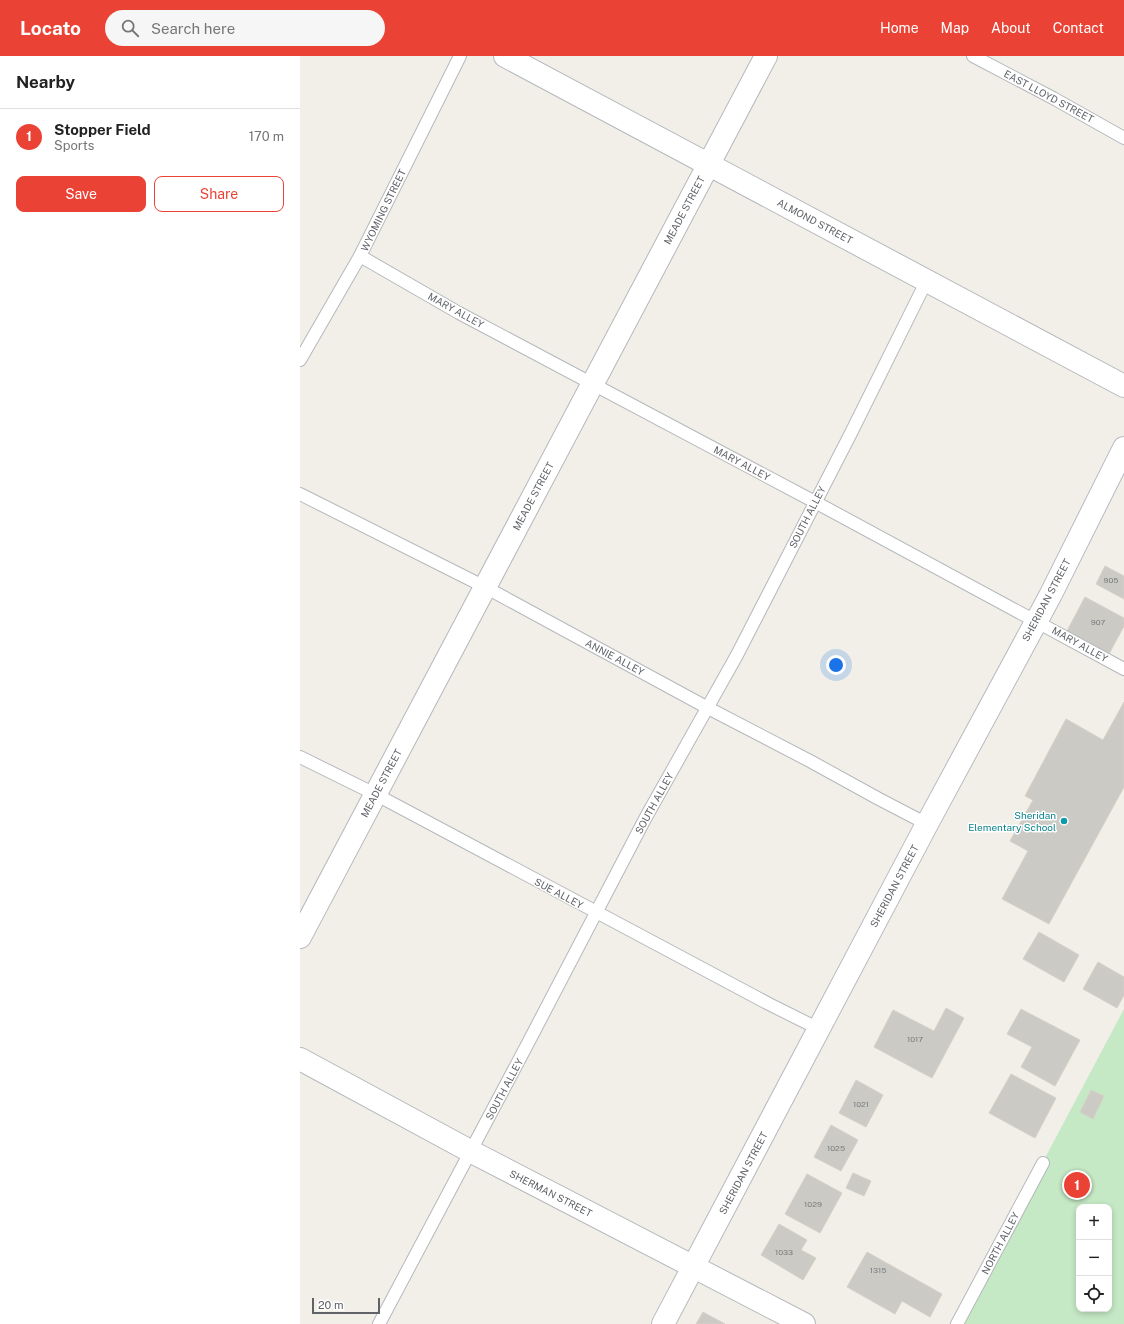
<!DOCTYPE html>
<meta charset="utf-8">
<style>
body{margin:0;font-family:"Public Sans",sans-serif;background:#f6f6f6;color:#222}
.controls{position:absolute;right:12px;bottom:12px;display:grid;overflow:hidden;border-radius:8px;box-shadow:0 2px 6px #0003}
.controls button{width:36px;height:36px;display:grid;place-items:center;padding:0;border:0;border-bottom:1px solid #e0e0e0;background:#fff;color:#222;font:20px sans-serif}
.scale{position:absolute;left:12px;bottom:10px;width:68px;box-sizing:border-box;padding-left:4px;border:2px solid #5f6368;border-top:0;font-size:11px;line-height:14px;white-space:nowrap;color:#5f6368;-webkit-text-stroke:3px #fff;paint-order:stroke}
.you{position:absolute;left:536px;top:609px;width:14px;height:14px;margin:-10px;border:3px solid #fff;border-radius:50%;background:#1a73e8;box-shadow:0 0 0 6px #1a73e833}
.badge{display:grid;place-items:center;width:26px;height:26px;border-radius:50%;background:#ea4335;color:#fff;font-size:13px;font-weight:700}
.pin{position:absolute;translate:-50% -50%;border:2px solid #fff;box-shadow:0 1px 4px #0006}
.list{margin:0;padding:0;list-style:none}
h2{display:flex;justify-content:space-between;align-items:center;height:52px;margin:0;padding:0 16px;font-size:17px}
h2 small{font-size:13px;font-weight:400;color:#767676}
.list li{display:grid;grid-template-columns:26px 1fr auto;gap:12px;align-items:center;box-sizing:border-box;height:56px;padding:0 16px;border-top:1px solid #e0e0e0}
.list b{display:block;font-size:15px;white-space:nowrap}
.list p{margin:0;font-size:13px;white-space:nowrap;color:#767676}
.list em{font-size:13px;font-style:normal;color:#767676}
.actions{display:flex;gap:8px;padding:12px 16px}
.actions a{flex:1;padding:9px 0;border:1px solid #ea4335;border-radius:8px;text-align:center;font-size:14px;color:#ea4335}
.actions .main{background:#ea4335;color:#fff}
.icon{flex:none;width:22px;height:22px;fill:none;stroke:currentColor;stroke-width:2;stroke-linecap:round;stroke-linejoin:round}
.map{position:relative;flex:none;width:824px;height:1268px;overflow:hidden}
header{display:flex;align-items:center;gap:24px;box-sizing:border-box;height:56px;padding:0 20px;background:#ea4335;color:#fff}
header strong{font-size:19px}
nav{display:flex;gap:22px;margin-inline-start:auto;font-size:14px}
.search{width:280px;height:36px;background:#f6f6f6;display:flex;align-items:center;gap:10px;box-sizing:border-box;padding:0 14px;border-radius:22px;color:#767676;font-size:15px}
main{display:flex}
aside{flex:1;background:#fff}
.map>svg:first-child{display:block}
.green{fill:#c5e8c5;fill-rule:evenodd}
.building{fill:#cccac5;stroke:#d6d1c6}
.lines{fill:none;stroke-linecap:round;stroke-linejoin:round}
.lane-casing{stroke:#b5b8bc;stroke-width:14}
.street-casing{stroke:#b5b8bc;stroke-width:24}
.secondary-casing{stroke:#b6babf;stroke-width:24}
.lane{stroke:#fff;stroke-width:12}
.street{stroke:#fff;stroke-width:22}
.secondary{stroke:#fff;stroke-width:22}
.culture-dot{fill:#0f9aa8;stroke:#fff;stroke-width:1.5}
.labels{text-anchor:middle;dominant-baseline:central;stroke-width:3;stroke-linejoin:round;paint-order:stroke}
.number-label{font-size:8px;fill:#7a7d7f}
.street-label{font-size:10px;fill:#5f6368;stroke:#fff}
.culture-label{font-size:10px;fill:#0d838f;stroke:#fff;text-anchor:end}
</style>
<header>
<strong>Locato</strong>
<div class="search"><svg class="icon" aria-label="search" viewBox="0 0 24 24"><circle cx="10" cy="10" r="6"/><path d="M15 15l6 6"/></svg>Search here</div>
<nav><a>Home</a><a>Map</a><a>About</a><a>Contact</a></nav>
</header>
<main>
<aside>
<h2>Nearby<small></small></h2>
<ul class="list">
<li><span class="badge">1</span><div><b>Stopper Field</b><p>Sports</p></div><em>170 m</em></li>
</ul>
<div class="actions"><a class="main">Save</a><a>Share</a></div>
</aside>
<div class="map">
<svg width="824" height="1268" viewBox="0 0 824 1268">
<rect width="100%" height="100%" fill="#f1efe8"/>
<path class="green" d="M 824,953 L 824,1268 L 657,1268 ZM 779,1151 L 809,1151 L 809,1253 L 779,1253 Z"/>
<g class="building">
<polygon points="805,510 824,520 824,543 796,528"/>
<polygon points="785,541 824,562 824,570 809,598 767,575"/>
<polygon points="824,646 824,731 749,868 702,843 728,795 710,785 733,744 725,740 766,663 803,684"/>
<polygon points="739,876 779,899 764,926 723,903"/>
<polygon points="798,906 824,921 824,939 817,952 783,933"/>
<polygon points="646,952 664,962 632,1022 574,991 593,954 634,975"/>
<polygon points="721,953 780,984 755,1030 721,1011 732,991 707,978"/>
<polygon points="711,1018 756,1042 735,1082 689,1057"/>
<polygon points="556,1024 583,1039 566,1071 539,1057"/>
<polygon points="791,1034 804,1040 793,1063 780,1056"/>
<polygon points="531,1069 558,1084 541,1115 514,1101"/>
<polygon points="553,1117 571,1125 564,1140 546,1132"/>
<polygon points="507,1118 542,1137 520,1177 485,1158"/>
<polygon points="479,1168 507,1184 501,1194 516,1202 503,1224 461,1199"/>
<polygon points="567,1196 642,1238 630,1261 602,1245 595,1258 547,1231"/>
<polygon points="403,1256 425,1268 396,1268"/>
</g>
<g class="lines">
<defs>
<g id="lane">
<polyline points="673,0 753,42 824,82"/>
<polyline points="60,200 159,257 515,446 824,613"/>
<polyline points="0,304 60,200 160,0"/>
<polyline points="0,438 185,531 408,652 510,705 579,743 627,768"/>
<polyline points="0,701 75,738 469,948 519,973"/>
<polyline points="79,1268 227,989 346,761 437,599 551,377 627,224"/>
<polyline points="657,1268 743,1107"/>
</g>
<g id="street">
<polyline points="205,0 824,330"/>
<polyline points="0,881 466,0"/>
<polyline points="0,1003 170,1095 504,1268"/>
</g>
<polyline id="secondary" points="363,1268 627,768 750,540 824,392"/>
</defs>
<use href="#lane" class="lane-casing"/>
<use href="#street" class="street-casing"/>
<use href="#secondary" class="secondary-casing"/>
<use href="#lane" class="lane"/>
<use href="#street" class="street"/>
<use href="#secondary" class="secondary"/>
</g>
<circle class="culture-dot" cx="764" cy="765" r="4"/>
<g class="labels">
<g class="number-label">
<text x="811" y="524">905</text>
<text x="798" y="566">907</text>
<text x="615" y="983">1017</text>
<text x="561" y="1048">1021</text>
<text x="536" y="1092">1025</text>
<text x="513" y="1148">1029</text>
<text x="484" y="1196">1033</text>
<text x="578" y="1214">1315</text>
</g>
<g class="street-label">
<text transform="translate(749 40) rotate(28)">EAST LLOYD STREET</text>
<text transform="translate(83 154) rotate(-64)">WYOMING STREET</text>
<text transform="translate(384 154) rotate(-62)">MEADE STREET</text>
<text transform="translate(515 165) rotate(28)">ALMOND STREET</text>
<text transform="translate(156 254) rotate(29)">MARY ALLEY</text>
<text transform="translate(442 407) rotate(28)">MARY ALLEY</text>
<text transform="translate(233 440) rotate(-62)">MEADE STREET</text>
<text transform="translate(507 461) rotate(-63)">SOUTH ALLEY</text>
<text transform="translate(746 544) rotate(-62)">SHERIDAN STREET</text>
<text transform="translate(780 588) rotate(29)">MARY ALLEY</text>
<text transform="translate(315 601) rotate(28)">ANNIE ALLEY</text>
<text transform="translate(81 727) rotate(-62)">MEADE STREET</text>
<text transform="translate(354 747) rotate(-61)">SOUTH ALLEY</text>
<text transform="translate(594 830) rotate(-62)">SHERIDAN STREET</text>
<text transform="translate(259 837) rotate(28)">SUE ALLEY</text>
<text transform="translate(204 1033) rotate(-62)">SOUTH ALLEY</text>
<text transform="translate(443 1117) rotate(-62)">SHERIDAN STREET</text>
<text transform="translate(251 1137) rotate(27)">SHERMAN STREET</text>
<text transform="translate(700 1187) rotate(-62)">NORTH ALLEY</text>
</g>
<g class="culture-label">
<text x="756" y="759">Sheridan<tspan x="756" dy="12">Elementary School</tspan></text>
</g>
</g>
</svg>
<div class="controls">
<button>+</button>
<button>−</button>
<button><svg class="icon" aria-label="locate" viewBox="0 0 24 24"><circle cx="12" cy="12" r="6"/><path d="M12 2v4M12 18v4M2 12h4M18 12h4"/></svg></button>
</div>
<div class="scale">20 m</div>
<div class="you"></div>
<div class="pin badge" style="left:777px;top:1129px">1</div>
</div>
</main>
